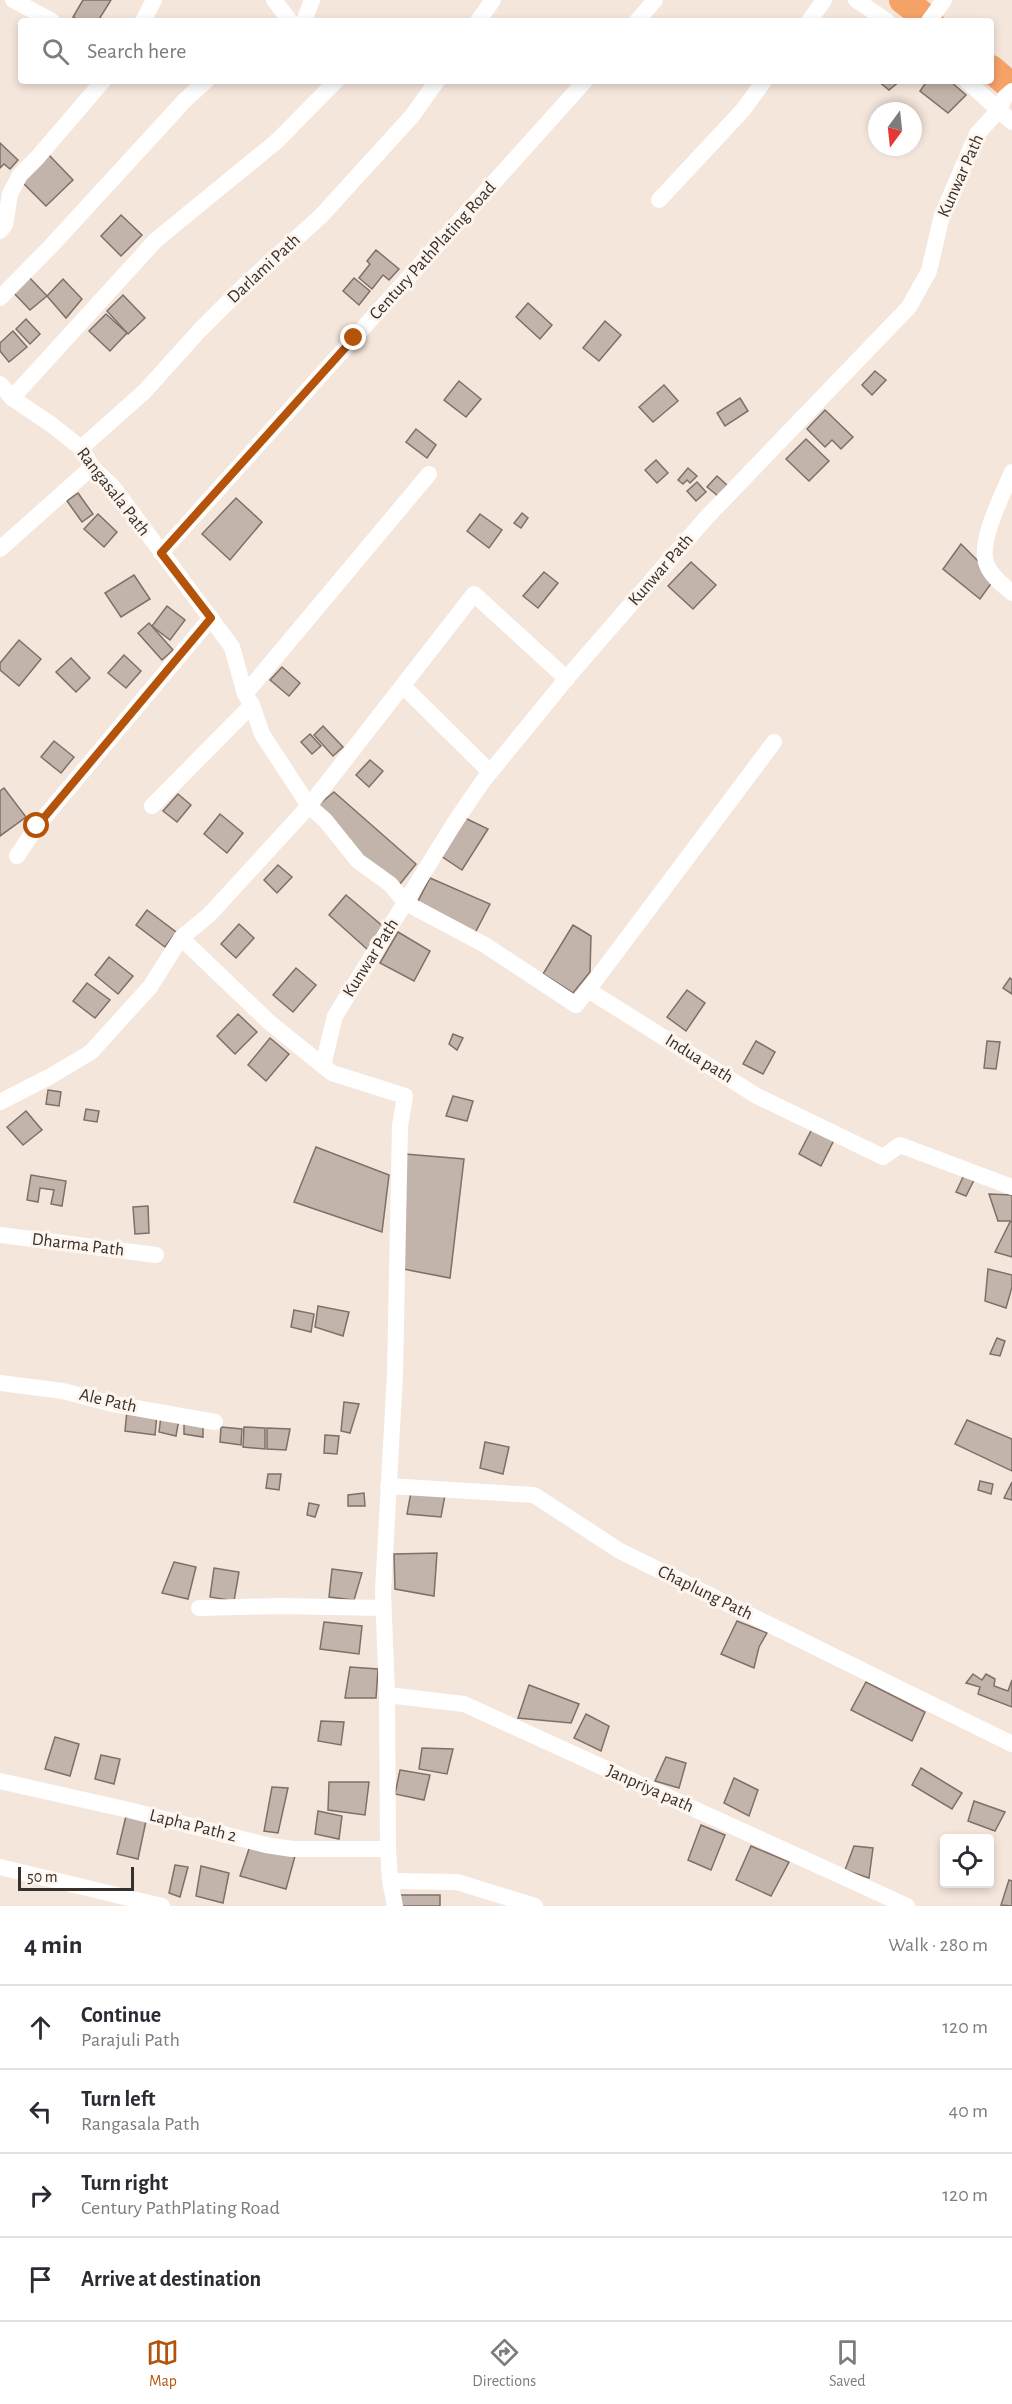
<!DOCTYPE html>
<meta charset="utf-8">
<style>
body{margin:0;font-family:"Alegreya Sans",sans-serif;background:#f2f2f3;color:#2b2b33}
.controls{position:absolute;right:18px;bottom:18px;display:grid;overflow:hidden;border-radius:6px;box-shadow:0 3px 9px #0003}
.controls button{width:54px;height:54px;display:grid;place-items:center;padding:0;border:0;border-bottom:2px solid #e1e1e2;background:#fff;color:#2b2b33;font:30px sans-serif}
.compass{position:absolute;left:868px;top:102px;width:54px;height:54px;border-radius:50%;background:#fff;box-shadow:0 3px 9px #0003;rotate:195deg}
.scale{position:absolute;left:18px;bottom:15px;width:116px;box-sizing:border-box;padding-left:6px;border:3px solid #37312d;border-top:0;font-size:16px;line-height:21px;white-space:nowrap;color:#37312d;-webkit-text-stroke:4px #fef5ef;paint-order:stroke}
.stop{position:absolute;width:18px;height:18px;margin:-14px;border:4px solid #b45309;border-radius:50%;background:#fff}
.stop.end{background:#b45309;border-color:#fff;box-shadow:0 2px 6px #0008}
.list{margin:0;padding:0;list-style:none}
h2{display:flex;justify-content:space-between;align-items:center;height:78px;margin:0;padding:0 24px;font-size:26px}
h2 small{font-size:20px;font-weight:400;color:#7c7c81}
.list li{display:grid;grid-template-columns:39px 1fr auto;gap:18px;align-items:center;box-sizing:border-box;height:84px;padding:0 24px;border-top:2px solid #e1e1e2}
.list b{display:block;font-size:22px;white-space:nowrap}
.list p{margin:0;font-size:20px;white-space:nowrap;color:#7c7c81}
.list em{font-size:20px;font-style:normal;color:#7c7c81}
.icon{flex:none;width:33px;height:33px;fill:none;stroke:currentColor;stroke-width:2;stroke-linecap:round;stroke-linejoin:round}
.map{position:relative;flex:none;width:1012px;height:1906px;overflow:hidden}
.search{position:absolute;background:#fff;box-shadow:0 3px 9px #0003;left:18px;right:18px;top:18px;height:66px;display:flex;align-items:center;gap:15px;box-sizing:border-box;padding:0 21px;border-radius:6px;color:#7c7c81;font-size:22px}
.sheet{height:414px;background:#fff}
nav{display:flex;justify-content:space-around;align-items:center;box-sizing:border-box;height:84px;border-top:2px solid #e1e1e2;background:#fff;font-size:16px;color:#7c7c81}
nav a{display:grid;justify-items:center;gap:3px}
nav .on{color:#b45309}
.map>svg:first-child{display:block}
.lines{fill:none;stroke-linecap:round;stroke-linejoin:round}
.river{stroke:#f5a267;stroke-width:28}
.building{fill:#c3b4ab;stroke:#7d7068;stroke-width:1.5}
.minor{stroke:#fff;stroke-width:16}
.route{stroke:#b45309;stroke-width:8}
.labels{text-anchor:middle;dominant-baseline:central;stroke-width:6;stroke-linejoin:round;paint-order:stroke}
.street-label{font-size:18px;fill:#37312d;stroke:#fef5ef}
</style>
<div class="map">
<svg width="1012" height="1906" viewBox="0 0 1012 1906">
<rect width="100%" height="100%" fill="#f5e6dc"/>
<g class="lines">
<g class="river">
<polyline points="903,0 930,21"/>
<polyline points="991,69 1012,87"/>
</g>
</g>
<g class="building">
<polygon points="83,0 111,0 98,21 80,21 73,17"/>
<polygon points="878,81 900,81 889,90"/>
<polygon points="927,81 950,81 966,95 948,113 920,91"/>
<polygon points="0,143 18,160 10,169 4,164 0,168"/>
<polygon points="48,154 73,180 46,206 21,181"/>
<polygon points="121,215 142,235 121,256 101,236"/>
<polygon points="376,250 399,269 389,280 383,275 372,289 359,278 370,264 367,261"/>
<polygon points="27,275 47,296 30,310 11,290"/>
<polygon points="354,278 370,291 359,305 343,291"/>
<polygon points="63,279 82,299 66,318 47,296"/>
<polygon points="123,295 145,318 128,334 107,311"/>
<polygon points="528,303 552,325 540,339 516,317"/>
<polygon points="106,314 127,333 110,351 89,331"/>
<polygon points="26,319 40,334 30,344 16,329"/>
<polygon points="605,321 621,335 599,361 583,348"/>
<polygon points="13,331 27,347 9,362 0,351 0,343"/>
<polygon points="875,371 886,380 872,395 862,385"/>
<polygon points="459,381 481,399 466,417 444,400"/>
<polygon points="664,385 678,401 653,422 639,407"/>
<polygon points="740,398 748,411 725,426 717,413"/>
<polygon points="825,410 853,437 841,449 832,440 825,447 807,429"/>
<polygon points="416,429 436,445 427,458 406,442"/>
<polygon points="806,439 829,461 809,481 786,459"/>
<polygon points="656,460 668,473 657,483 645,470"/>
<polygon points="688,468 697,476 690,483 687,480 683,484 678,480"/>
<polygon points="717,476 727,485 718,496 707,487"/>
<polygon points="697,482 706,492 696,501 687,491"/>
<polygon points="78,493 93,514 82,522 67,501"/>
<polygon points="236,498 262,522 230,560 202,534"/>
<polygon points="522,513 528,518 521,528 514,523"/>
<polygon points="98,514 117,532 104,547 84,529"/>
<polygon points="480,514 502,530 489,548 467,531"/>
<polygon points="961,544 995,578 980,599 943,569"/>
<polygon points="691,562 716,585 693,609 668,586"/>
<polygon points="544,572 558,583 538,608 523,596"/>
<polygon points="134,575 150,599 121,617 105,593"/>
<polygon points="167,606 185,620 170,640 152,626"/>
<polygon points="149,623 173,650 162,660 138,633"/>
<polygon points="19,640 41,659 19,686 0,670 0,663"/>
<polygon points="124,655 141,671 126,688 108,673"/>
<polygon points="71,658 90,678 76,692 56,672"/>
<polygon points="282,667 300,683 289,696 270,680"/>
<polygon points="323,726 343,747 333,756 314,735"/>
<polygon points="310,734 321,746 312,754 301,742"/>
<polygon points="54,741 74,757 61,773 41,757"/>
<polygon points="370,760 383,771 369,787 356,775"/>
<polygon points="4,788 26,817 0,836 0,791"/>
<polygon points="334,792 416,864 400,884 368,861 316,807"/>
<polygon points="178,794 191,805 177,822 163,811"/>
<polygon points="220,814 243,833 227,853 204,834"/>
<polygon points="465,818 488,829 462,870 441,856"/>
<polygon points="278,865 292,877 277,893 264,880"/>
<polygon points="430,878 490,904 475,933 416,905"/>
<polygon points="346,895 385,928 368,950 329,915"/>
<polygon points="147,910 176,932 165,947 136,925"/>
<polygon points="239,924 254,938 236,958 221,944"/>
<polygon points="573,925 591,936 590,972 573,993 543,974"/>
<polygon points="398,932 430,951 414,981 380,963"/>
<polygon points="109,957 133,976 118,994 95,975"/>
<polygon points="296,968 316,985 293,1012 273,995"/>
<polygon points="1010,978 1012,980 1012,994 1003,988"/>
<polygon points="87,983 110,1000 95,1018 73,1001"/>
<polygon points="687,990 705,1003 686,1031 667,1017"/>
<polygon points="238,1014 257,1032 235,1054 217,1036"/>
<polygon points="453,1034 463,1038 457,1050 449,1044"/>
<polygon points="270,1038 289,1054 266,1081 248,1065"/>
<polygon points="756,1041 775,1052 763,1074 743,1064"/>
<polygon points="987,1041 1000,1042 996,1069 984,1068"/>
<polygon points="48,1090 61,1092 59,1106 46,1104"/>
<polygon points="453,1096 473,1101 467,1121 446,1116"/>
<polygon points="86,1109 99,1111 97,1122 84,1120"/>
<polygon points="26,1111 42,1130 23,1145 7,1127"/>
<polygon points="813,1127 835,1138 821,1166 799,1154"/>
<polygon points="316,1147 389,1175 382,1232 294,1202"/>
<polygon points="405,1154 464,1159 450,1278 403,1269"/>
<polygon points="31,1175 66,1181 62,1206 51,1204 54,1190 40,1188 38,1202 27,1200"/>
<polygon points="964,1175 974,1180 966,1196 956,1192"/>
<polygon points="989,1194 1012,1195 1012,1221 998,1221"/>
<polygon points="148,1206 149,1233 135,1234 133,1207"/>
<polygon points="1010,1222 1012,1222 1012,1257 995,1252"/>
<polygon points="988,1269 1012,1275 1012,1287 1006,1308 985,1301"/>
<polygon points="318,1306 349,1312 343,1336 315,1327"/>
<polygon points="294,1310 314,1314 311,1332 291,1327"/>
<polygon points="997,1338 1005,1341 1000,1356 990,1354"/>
<polygon points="344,1402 359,1404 350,1433 341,1431"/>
<polygon points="127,1410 157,1414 155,1435 125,1431"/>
<polygon points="161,1416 179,1419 176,1436 159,1432"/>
<polygon points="184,1420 203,1423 203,1437 184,1434"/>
<polygon points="967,1420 1012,1439 1012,1471 955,1444"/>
<polygon points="221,1427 242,1429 241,1445 220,1442"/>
<polygon points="244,1427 265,1428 265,1449 243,1447"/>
<polygon points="267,1428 290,1429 286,1450 267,1449"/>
<polygon points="325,1435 339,1436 337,1454 324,1453"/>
<polygon points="485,1442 509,1447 503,1474 480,1468"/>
<polygon points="268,1474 281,1474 279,1490 266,1488"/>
<polygon points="980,1481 993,1484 991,1494 978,1490"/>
<polygon points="1012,1482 1012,1500 1004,1498"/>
<polygon points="411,1492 445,1495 441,1517 407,1514"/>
<polygon points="364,1493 365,1506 348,1506 348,1495"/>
<polygon points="309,1503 319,1505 315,1517 307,1515"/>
<polygon points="437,1553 434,1596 395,1589 394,1554"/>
<polygon points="174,1562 196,1567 188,1599 162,1593"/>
<polygon points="214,1568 239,1572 234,1601 210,1597"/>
<polygon points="332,1569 362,1573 354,1600 329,1597"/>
<polygon points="737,1621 767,1633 759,1647 754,1668 721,1654"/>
<polygon points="324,1622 362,1626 359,1654 320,1649"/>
<polygon points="350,1667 378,1669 376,1698 345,1698"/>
<polygon points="973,1674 982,1680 986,1674 995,1679 994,1686 1008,1691 1012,1680 1012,1707 978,1694 980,1687 966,1683"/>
<polygon points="866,1682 925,1712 912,1741 851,1710"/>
<polygon points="529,1685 579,1704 571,1723 518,1718"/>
<polygon points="586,1714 609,1726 601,1751 574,1738"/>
<polygon points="321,1721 344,1722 341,1745 318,1741"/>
<polygon points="55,1737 79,1744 70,1776 45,1769"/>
<polygon points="422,1748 453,1749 447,1774 419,1769"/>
<polygon points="101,1755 120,1759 114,1784 95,1779"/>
<polygon points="666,1757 686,1763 679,1788 655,1781"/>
<polygon points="921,1768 962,1793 952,1809 912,1785"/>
<polygon points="400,1770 430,1775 424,1800 395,1794"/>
<polygon points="734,1778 758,1790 749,1816 724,1803"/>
<polygon points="329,1782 369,1782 365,1815 328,1810"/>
<polygon points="272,1787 288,1788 278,1833 264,1831"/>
<polygon points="974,1801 1005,1812 995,1831 968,1821"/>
<polygon points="318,1811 342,1816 339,1839 315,1834"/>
<polygon points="126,1816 146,1821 138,1859 117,1854"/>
<polygon points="701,1825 725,1835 711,1870 688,1860"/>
<polygon points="250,1846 295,1856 286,1889 240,1876"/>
<polygon points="751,1846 789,1862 771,1896 736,1880"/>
<polygon points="854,1846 873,1848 869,1878 845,1870"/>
<polygon points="175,1865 188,1867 180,1897 169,1893"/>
<polygon points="201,1866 229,1873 223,1903 196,1896"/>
<polygon points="1009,1880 1012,1881 1012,1906 1001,1905"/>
<rect x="399" y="1895" width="41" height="11"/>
</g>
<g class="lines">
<g class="minor">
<polyline points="13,0 52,21"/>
<polyline points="274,0 290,21"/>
<polyline points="856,0 887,21"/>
<polyline points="143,21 154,0"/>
<polyline points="304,21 312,0"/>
<polyline points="478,21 493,0"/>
<polyline points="637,21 655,0"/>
<polyline points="809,21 824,0"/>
<polyline points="929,21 944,0"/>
<polyline points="967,81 1012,122"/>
<polyline points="659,200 743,110 764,81"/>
<polyline points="0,231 5,225 10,194 20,175 37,158 103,81"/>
<polyline points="0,298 52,245 186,99 206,81"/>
<polyline points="0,384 12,398 52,425 81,448 92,467 113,487 232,647 245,694 252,705 262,734 309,806 325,820 358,861 390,884 406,903 485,945 576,1005 588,990 757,1096 883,1157 900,1145 1012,1187"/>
<polyline points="12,398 156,240 277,141 336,81"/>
<polyline points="81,448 145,391 199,331 247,283 321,216 412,116 437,81"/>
<path d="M 1012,472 C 1003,494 977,543 987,565 C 991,576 1003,585 1012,593"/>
<polyline points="0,549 92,467"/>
<polyline points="161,553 585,81"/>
<polyline points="403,686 490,772"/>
<polyline points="245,694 429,474"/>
<polyline points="152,806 252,705"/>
<polyline points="17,856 37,826 211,618"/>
<polyline points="181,938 269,1022 332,1073 405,1096 400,1126 395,1373 383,1592 387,1695 388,1849 390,1881 395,1906"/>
<polyline points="588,990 774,742"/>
<polyline points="323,1065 335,1016 455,822 483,781 572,672 706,518 909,307 929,271 942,215 977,134 998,111 1005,97 1012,91"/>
<polyline points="0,1102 51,1076 91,1052 150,987 181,938 209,915 309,806 474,594 567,679"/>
<polyline points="0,1235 156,1255"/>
<polyline points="0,1383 63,1391 113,1404 215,1422"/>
<polyline points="388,1486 534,1495 620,1551 1012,1744"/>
<polyline points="199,1608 280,1606 383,1608"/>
<polyline points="387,1695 464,1704 907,1906"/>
<polyline points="0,1781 133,1811 266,1845 292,1849 388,1849"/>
<polyline points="0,1867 162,1906"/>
<polyline points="390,1881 457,1882 535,1906"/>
</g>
</g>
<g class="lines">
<polyline class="route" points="37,826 211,618 161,553 354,338"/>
</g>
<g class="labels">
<g class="street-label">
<text transform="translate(961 176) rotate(-66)">Kunwar Path</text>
<text transform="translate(433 251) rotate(-48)">Century PathPlating Road</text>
<text transform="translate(264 269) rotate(-43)">Darlami Path</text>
<text transform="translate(113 492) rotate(52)">Rangasala Path</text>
<text transform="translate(661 570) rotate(-49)">Kunwar Path</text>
<text transform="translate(371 958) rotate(-58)">Kunwar Path</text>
<text transform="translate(699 1059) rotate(32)">Indua path</text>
<text transform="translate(78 1245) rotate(7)">Dharma Path</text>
<text transform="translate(108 1401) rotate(13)">Ale Path</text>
<text transform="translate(705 1593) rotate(26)">Chaplung Path</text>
<text transform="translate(650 1789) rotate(24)">Janpriya path</text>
<text transform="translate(193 1826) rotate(14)">Lapha Path 2</text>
</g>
</g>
</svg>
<div class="controls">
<button><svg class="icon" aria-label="locate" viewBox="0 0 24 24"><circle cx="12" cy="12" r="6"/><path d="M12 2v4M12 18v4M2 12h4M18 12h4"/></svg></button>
</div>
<svg class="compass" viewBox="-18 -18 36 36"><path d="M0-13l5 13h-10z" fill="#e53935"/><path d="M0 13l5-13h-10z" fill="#7c7c81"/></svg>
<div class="scale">50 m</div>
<div class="stop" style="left:37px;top:826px"></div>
<div class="stop end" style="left:354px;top:338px"></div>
<div class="search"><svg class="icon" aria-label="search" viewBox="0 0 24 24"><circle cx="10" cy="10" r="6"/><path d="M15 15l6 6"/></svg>Search here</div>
</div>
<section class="sheet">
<h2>4 min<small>Walk · 280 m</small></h2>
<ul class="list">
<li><svg class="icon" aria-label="ahead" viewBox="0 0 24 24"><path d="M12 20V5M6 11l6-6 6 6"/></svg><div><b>Continue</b><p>Parajuli Path</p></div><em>120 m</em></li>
<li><svg class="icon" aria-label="left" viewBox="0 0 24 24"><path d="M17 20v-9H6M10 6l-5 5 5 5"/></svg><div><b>Turn left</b><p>Rangasala Path</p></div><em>40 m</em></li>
<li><svg class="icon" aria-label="right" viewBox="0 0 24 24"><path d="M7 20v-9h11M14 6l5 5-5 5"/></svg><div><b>Turn right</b><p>Century PathPlating Road</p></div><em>120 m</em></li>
<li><svg class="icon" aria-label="arrive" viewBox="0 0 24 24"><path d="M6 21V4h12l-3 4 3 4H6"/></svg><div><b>Arrive at destination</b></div></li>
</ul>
</section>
<nav>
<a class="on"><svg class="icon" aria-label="map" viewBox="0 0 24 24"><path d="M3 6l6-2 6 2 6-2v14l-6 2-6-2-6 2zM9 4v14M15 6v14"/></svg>Map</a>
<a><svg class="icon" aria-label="directions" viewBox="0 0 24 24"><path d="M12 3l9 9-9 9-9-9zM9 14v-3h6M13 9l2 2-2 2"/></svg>Directions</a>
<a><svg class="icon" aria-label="saved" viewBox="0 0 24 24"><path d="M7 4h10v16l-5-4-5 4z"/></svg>Saved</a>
</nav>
